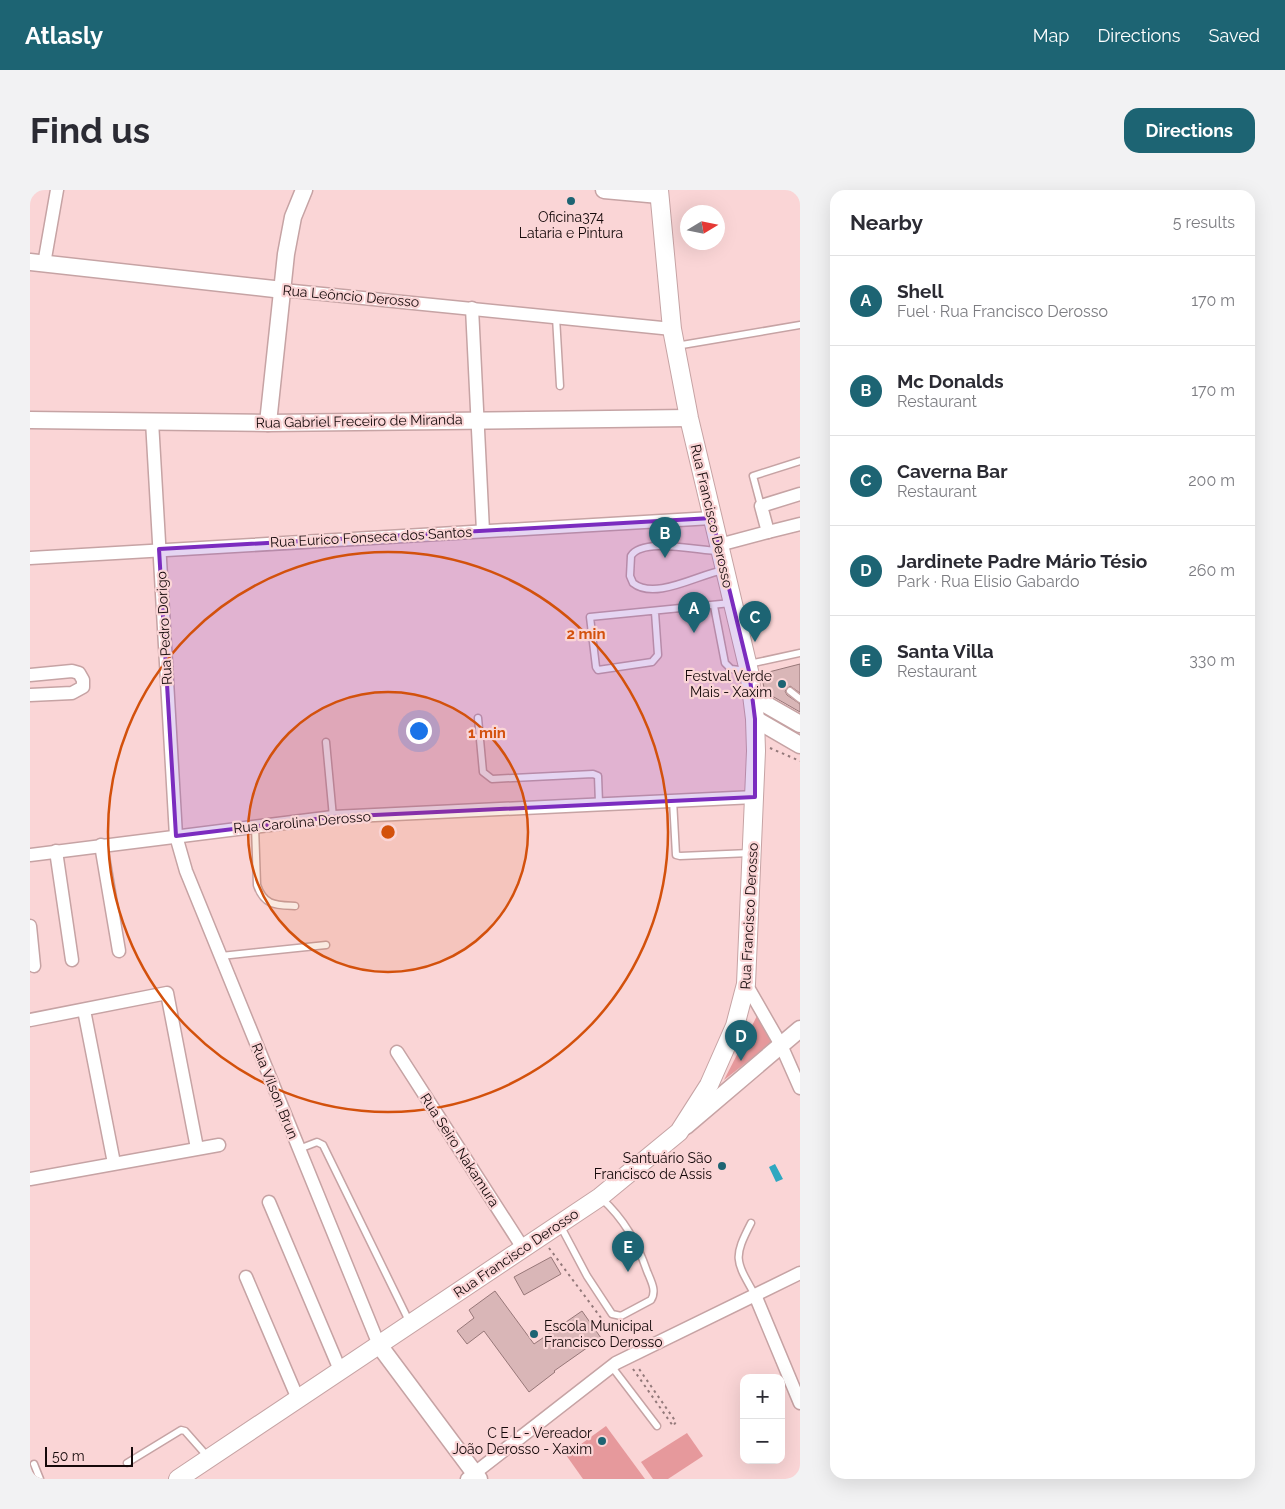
<!DOCTYPE html>
<meta charset="utf-8">
<style>
body{margin:0;font-family:Raleway,sans-serif;background:#f2f2f3;color:#2b2b33}
.controls{position:absolute;right:15px;bottom:15px;display:grid;overflow:hidden;border-radius:10px;box-shadow:0 5px 20px #0002}
.controls button{width:45px;height:45px;display:grid;place-items:center;padding:0;border:0;border-bottom:1px solid #e1e1e2;background:#fff;color:#2b2b33;font:25px sans-serif}
.compass{position:absolute;left:650px;top:15px;width:45px;height:45px;border-radius:50%;background:#fff;box-shadow:0 5px 20px #0002;rotate:80deg}
.scale{position:absolute;left:15px;bottom:12px;width:88px;box-sizing:border-box;padding-left:5px;border:2px solid #15090a;border-top:0;font-size:14px;line-height:18px;white-space:nowrap;color:#15090a;-webkit-text-stroke:4px #fad5d6;paint-order:stroke}
.you{position:absolute;left:388px;top:540px;width:18px;height:18px;margin:-12px;border:4px solid #fff;border-radius:50%;background:#1a73e8;box-shadow:0 0 0 8px #1a73e833}
.badge{display:grid;place-items:center;width:32px;height:32px;border-radius:50%;background:#1d6473;color:#fff;font-size:16px;font-weight:700}
.pin{position:absolute;translate:-50% -41px;filter:drop-shadow(0 1px 2px #0008)}
.pin::after{content:'';position:absolute;top:26px;width:18px;height:15px;background:inherit;clip-path:polygon(0 0,100% 0,50% 100%)}
.list{margin:0;padding:0;list-style:none}
h2{display:flex;justify-content:space-between;align-items:center;height:65px;margin:0;padding:0 20px;font-size:21px}
h2 small{font-size:16px;font-weight:400;color:#7c7c81}
.list li{display:grid;grid-template-columns:32px 1fr auto;gap:15px;align-items:center;box-sizing:border-box;height:90px;padding:0 20px;border-top:1px solid #e1e1e2}
.list b{display:block;font-size:19px;white-space:nowrap}
.list p{margin:0;font-size:16px;white-space:nowrap;color:#7c7c81}
.list em{font-size:16px;font-style:normal;color:#7c7c81}
.map{position:relative;flex:none;width:770px;height:1289px;overflow:hidden;border-radius:15px}
header{display:flex;align-items:center;gap:30px;box-sizing:border-box;height:70px;padding:0 25px;background:#1d6473;color:#fff}
header strong{font-size:24px}
nav{display:flex;gap:28px;margin-inline-start:auto;font-size:18px}
.intro{display:flex;align-items:center;justify-content:space-between;box-sizing:border-box;height:120px;padding:0 30px}
h1{margin:0;font-size:35px}
.button{padding:12px 22px;border-radius:15px;background:#1d6473;color:#fff;font-size:18px;font-weight:700}
main{display:flex;gap:30px;padding:0 30px}
aside{flex:1;background:#fff;border-radius:15px;box-shadow:0 5px 20px #0002}
.map>svg:first-child{display:block}
.green{fill:#e6999c}
.water{fill:#2fa7c0}
.building{fill:#d9b6b7;stroke:#977778}
.lines{fill:none;stroke-linecap:round;stroke-linejoin:round}
.service-casing{stroke:#c6a3a4;stroke-width:9}
.minor-casing{stroke:#c6a3a4;stroke-width:15}
.tertiary-casing{stroke:#c6a3a4;stroke-width:19}
.secondary-casing{stroke:#c6a3a4;stroke-width:20}
.path{stroke:#927879;stroke-width:2;stroke-dasharray:2.5 4;stroke-linecap:butt}
.service{stroke:#fff;stroke-width:6}
.minor{stroke:#fff;stroke-width:12}
.tertiary{stroke:#fff;stroke-width:16}
.secondary{stroke:#fff;stroke-width:18}
.marked{fill:#7b2cbf;fill-opacity:0.2;stroke:#7b2cbf;stroke-width:4;stroke-linejoin:round}
.ring{fill:none;stroke:#d3510c;stroke-width:2.5}
.poi-dot{fill:#1d6473;stroke:#fad5d6;stroke-width:2}
.labels{text-anchor:middle;dominant-baseline:central;stroke-width:4.5;stroke-linejoin:round;paint-order:stroke}
.poi-label{font-size:14px;fill:#15090a;stroke:#fad5d6;text-anchor:end}
.street-label{font-size:14px;fill:#15090a;stroke:#fad5d6}
.centre{fill:#d3510c;stroke:#fad5d6;stroke-width:2.5}
.ring-label{font-size:15px;text-anchor:middle;font-weight:bold;fill:#d3510c;stroke:#fad5d6;stroke-width:4.5;stroke-linejoin:round;paint-order:stroke}
</style>
<header>
<strong>Atlasly</strong>
<nav><a>Map</a><a>Directions</a><a>Saved</a></nav>
</header>
<div class="intro"><h1>Find us</h1><a class="button">Directions</a></div>
<main>
<div class="map">
<svg width="770" height="1289" viewBox="0 0 770 1289">
<rect width="100%" height="100%" fill="#fad5d6"/>
<g class="green">
<polygon points="729,822 744,851 694,890"/>
<polygon points="576,1236 615,1289 553,1289 536,1265"/>
<polygon points="657,1243 673,1266 638,1289 623,1289 611,1272"/>
</g>
<polygon class="water" points="745,974 753,989 746,992 739,977"/>
<g class="building">
<polygon points="770,474 770,503 760,496 755,501 757,505 770,514 770,522 735,502 731,484"/>
<polygon points="521,1067 531,1084 494,1105 484,1087"/>
<polygon points="465,1101 504,1154 552,1121 571,1148 524,1181 525,1182 499,1202 454,1141 437,1154 427,1141 444,1128 439,1120"/>
</g>
<g class="lines">
<defs>
<g id="service">
<polyline points="526,127 530,196"/>
<polyline points="646,156 770,135"/>
<polyline points="731,316 723,286 770,271"/>
<path d="M 689,361 C 669,361 613,347 601,366 L 600,386 L 603,393 C 625,411 669,384 694,380"/>
<polyline points="684,416 695,473 701,479 718,481"/>
<polyline points="625,422 628,465 622,472 568,480 566,477 560,427 701,413"/>
<polyline points="719,474 770,463"/>
<polyline points="760,501 770,509"/>
<polyline points="448,528 453,582 462,589 563,584 568,586 569,613"/>
<polyline points="296,552 303,627"/>
<polyline points="643,610 646,665 650,666 720,663"/>
<path d="M 225,636 L 227,695 C 234,716 246,715 265,716"/>
<polyline points="191,766 296,755"/>
<polyline points="269,959 287,952 293,955 380,1133"/>
<path d="M 721,1033 C 703,1068 705,1070 725,1105"/>
<path d="M 530,1035 L 557,1086 L 582,1124 L 591,1126 L 621,1110 C 627,1101 621,1091 617,1081 C 607,1052 594,1029 571,1008"/>
<polyline points="582,1177 627,1236"/>
<polyline points="97,1273 151,1240 155,1241 178,1267"/>
<polyline points="4,1274 10,1289"/>
</g>
<g id="minor">
<polyline points="14,74 27,0"/>
<polyline points="253,100 642,139"/>
<polyline points="442,118 453,341"/>
<polyline points="122,231 146,646 156,681 349,1155"/>
<polyline points="738,342 770,334"/>
<polyline points="689,355 738,342 731,316 770,304"/>
<polyline points="0,368 682,328"/>
<polyline points="0,485 42,481 49,483 53,490 53,497 42,503 0,505"/>
<polyline points="71,655 89,761"/>
<polyline points="26,661 42,770"/>
<polyline points="0,665 303,627 725,607"/>
<polyline points="0,736 4,776"/>
<polyline points="716,794 751,855 770,898"/>
<polyline points="54,820 84,973"/>
<polyline points="0,830 137,803 167,958"/>
<polyline points="367,862 493,1058"/>
<polyline points="0,989 189,955"/>
<polyline points="239,1012 310,1180"/>
<polyline points="216,1087 268,1209"/>
<polyline points="725,1105 770,1213"/>
<polyline points="437,1289 586,1173 770,1083"/>
</g>
<g id="tertiary">
<polyline points="574,0 629,5"/>
<polyline points="0,72 253,100"/>
<polyline points="0,230 238,233 659,228"/>
<polyline points="238,233 256,64 263,27 274,0"/>
<polyline points="723,507 770,534"/>
<polyline points="725,529 770,555"/>
<polyline points="656,936 770,839"/>
<polyline points="349,1155 449,1289"/>
</g>
<polyline id="secondary" points="148,1289 570,1007 649,942 679,895 705,836 716,794 726,561 725,529 719,481 659,228 642,139 629,0"/>
</defs>
<use href="#service" class="service-casing"/>
<use href="#minor" class="minor-casing"/>
<use href="#tertiary" class="tertiary-casing"/>
<use href="#secondary" class="secondary-casing"/>
<g class="path">
<polyline points="740,558 770,571"/>
<polyline points="519,1058 592,1156"/>
<polyline points="603,1179 643,1236 646,1232 607,1176"/>
</g>
<use href="#service" class="service"/>
<use href="#minor" class="minor"/>
<use href="#tertiary" class="tertiary"/>
<use href="#secondary" class="secondary"/>
</g>
<path class="marked" d="M 682,328 L 719,481 L 725,529 L 725,607 L 303,627 L 146,646 L 129,359 Z"/>
<circle cx="358" cy="642" r="140" fill="#d3510c" fill-opacity=".12"/>
<g class="ring">
<circle cx="358" cy="642" r="140"/>
<circle cx="358" cy="642" r="280"/>
</g>
<g class="poi-dot">
<circle cx="541" cy="11" r="5"/>
<circle cx="752" cy="494" r="5"/>
<circle cx="692" cy="976" r="5"/>
<circle cx="504" cy="1144" r="5"/>
<circle cx="572" cy="1251" r="5"/>
</g>
<g class="labels">
<g class="poi-label">
<text x="541" y="27" text-anchor="middle">Oficina374<tspan x="541" dy="16">Lataria e Pintura</tspan></text>
<text x="742" y="486">Festval Verde<tspan x="742" dy="16">Mais - Xaxim</tspan></text>
<text x="682" y="968">Santuário São<tspan x="682" dy="16">Francisco de Assis</tspan></text>
<text x="514" y="1136" text-anchor="start">Escola Municipal<tspan x="514" dy="16">Francisco Derosso</tspan></text>
<text x="562" y="1243">C E L - Vereador<tspan x="562" dy="16">João Derosso - Xaxim</tspan></text>
</g>
<g class="street-label">
<text transform="translate(321 106) rotate(5)">Rua Leôncio Derosso</text>
<text transform="translate(329 231) rotate(-1)">Rua Gabriel Freceiro de Miranda</text>
<text transform="translate(682 326) rotate(77)">Rua Francisco Derosso</text>
<text transform="translate(341 347) rotate(-3)">Rua Eurico Fonseca dos Santos</text>
<text transform="translate(134 438) rotate(-93)">Rua Pedro Dorigo</text>
<text transform="translate(272 632) rotate(-5)">Rua Carolina Derosso</text>
<text transform="translate(719 726) rotate(-87)">Rua Francisco Derosso</text>
<text transform="translate(245 901) rotate(68)">Rua Vilson Brun</text>
<text transform="translate(430 960) rotate(57)">Rua Seiro Nakamura</text>
<text transform="translate(486 1063) rotate(-34)">Rua Francisco Derosso</text>
</g>
</g>
<circle cx="358" cy="642" r="8" class="centre"/>
<g class="ring-label">
<text x="556" y="449">2 min</text>
<text x="457" y="548">1 min</text>
</g>
</svg>
<div class="controls">
<button>+</button>
<button>−</button>
</div>
<svg class="compass" viewBox="-18 -18 36 36"><path d="M0-13l5 13h-10z" fill="#e53935"/><path d="M0 13l5-13h-10z" fill="#7c7c81"/></svg>
<div class="scale">50 m</div>
<div class="you"></div>
<div class="pin badge" style="left:664px;top:443px">A</div>
<div class="pin badge" style="left:635px;top:368px">B</div>
<div class="pin badge" style="left:725px;top:452px">C</div>
<div class="pin badge" style="left:711px;top:871px">D</div>
<div class="pin badge" style="left:598px;top:1082px">E</div>
</div>
<aside>
<h2>Nearby<small>5 results</small></h2>
<ul class="list">
<li><span class="badge">A</span><div><b>Shell</b><p>Fuel · Rua Francisco Derosso</p></div><em>170 m</em></li>
<li><span class="badge">B</span><div><b>Mc Donalds</b><p>Restaurant</p></div><em>170 m</em></li>
<li><span class="badge">C</span><div><b>Caverna Bar</b><p>Restaurant</p></div><em>200 m</em></li>
<li><span class="badge">D</span><div><b>Jardinete Padre Mário Tésio</b><p>Park · Rua Elisio Gabardo</p></div><em>260 m</em></li>
<li><span class="badge">E</span><div><b>Santa Villa</b><p>Restaurant</p></div><em>330 m</em></li>
</ul>
</aside>
</main>
